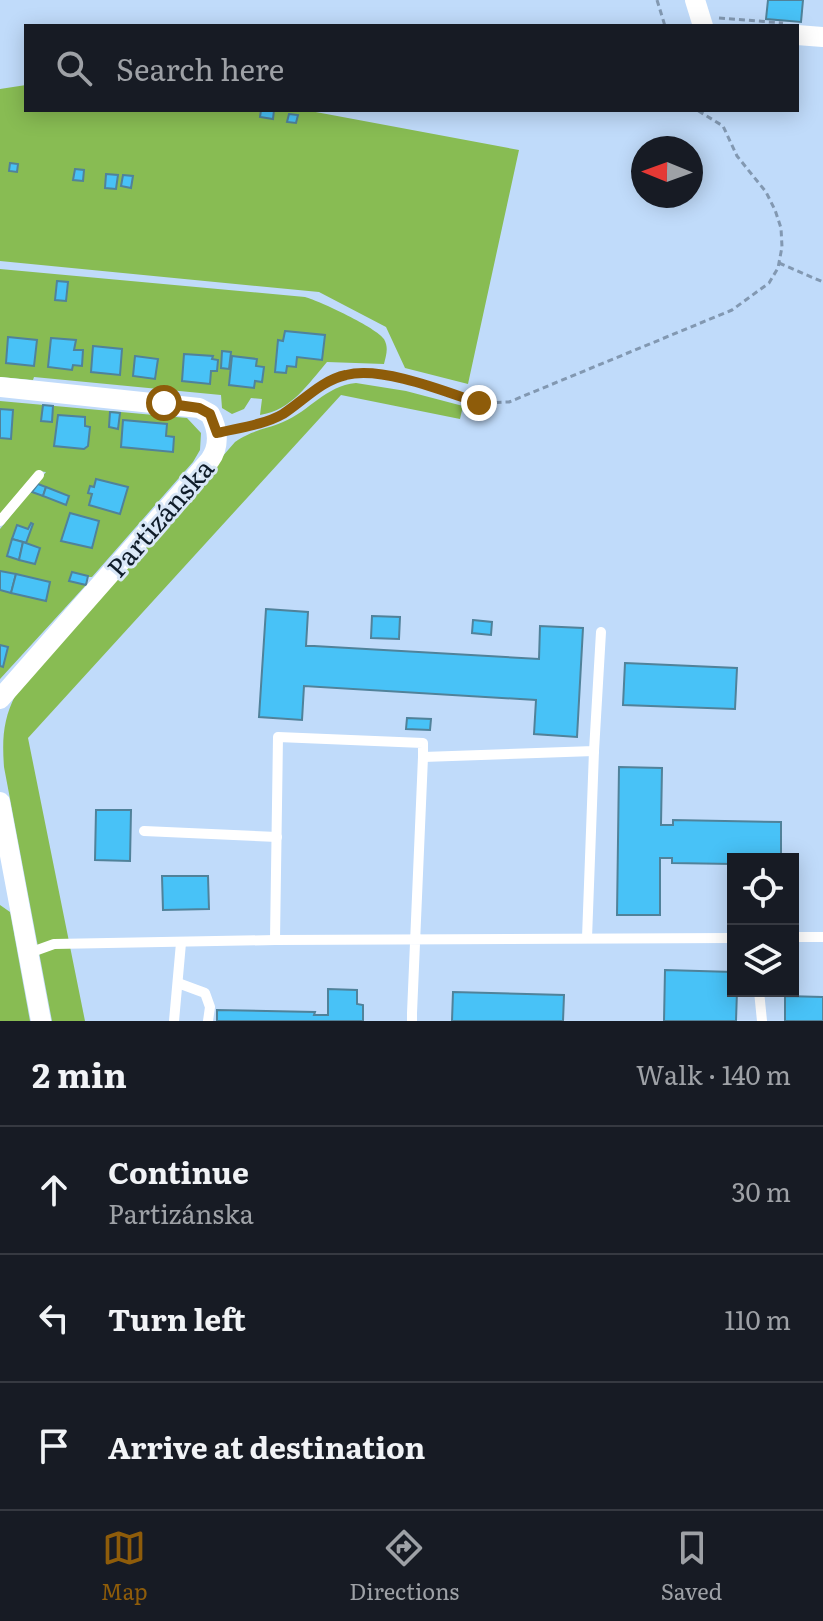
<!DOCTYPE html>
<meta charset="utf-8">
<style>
body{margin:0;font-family:Literata,serif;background:#20242c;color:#f1f3f6}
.controls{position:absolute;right:24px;bottom:24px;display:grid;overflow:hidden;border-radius:0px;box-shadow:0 4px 20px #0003}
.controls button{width:72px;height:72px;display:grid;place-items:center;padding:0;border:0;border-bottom:2px solid #363941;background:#171b24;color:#f1f3f6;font:40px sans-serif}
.compass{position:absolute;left:631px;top:136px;width:72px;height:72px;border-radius:50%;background:#171b24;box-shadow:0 4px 20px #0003;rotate:271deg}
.stop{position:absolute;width:24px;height:24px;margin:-18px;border:6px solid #8e5c0a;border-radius:50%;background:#fff}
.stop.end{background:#8e5c0a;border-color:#fff;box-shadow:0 2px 8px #0008}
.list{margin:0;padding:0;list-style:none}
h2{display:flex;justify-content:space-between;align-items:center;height:104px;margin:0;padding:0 32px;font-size:34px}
h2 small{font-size:26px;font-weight:400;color:#9ea1a6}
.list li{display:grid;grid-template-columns:52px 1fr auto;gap:24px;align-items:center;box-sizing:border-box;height:128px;padding:0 32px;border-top:2px solid #363941}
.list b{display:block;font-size:30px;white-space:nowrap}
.list p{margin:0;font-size:26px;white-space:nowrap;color:#9ea1a6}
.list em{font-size:26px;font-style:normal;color:#9ea1a6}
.icon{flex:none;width:44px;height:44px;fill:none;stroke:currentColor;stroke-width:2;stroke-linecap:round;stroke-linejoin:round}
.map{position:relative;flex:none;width:823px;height:1021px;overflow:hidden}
.search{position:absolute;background:#171b24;box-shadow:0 4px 20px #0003;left:24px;right:24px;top:24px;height:88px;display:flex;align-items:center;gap:20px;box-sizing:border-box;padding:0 28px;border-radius:0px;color:#9ea1a6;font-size:30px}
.sheet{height:488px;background:#171b24}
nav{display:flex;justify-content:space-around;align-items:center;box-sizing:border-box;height:112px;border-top:2px solid #363941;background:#171b24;font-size:22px;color:#9ea1a6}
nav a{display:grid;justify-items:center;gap:4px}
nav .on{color:#8e5c0a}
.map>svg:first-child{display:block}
.green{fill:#88bc53}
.building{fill:#48c2f7;stroke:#50829a;stroke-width:2}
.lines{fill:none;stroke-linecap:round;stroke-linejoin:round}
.path{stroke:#8298b1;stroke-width:3;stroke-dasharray:6 4;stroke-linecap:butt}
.service{stroke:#fff;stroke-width:10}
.minor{stroke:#fff;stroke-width:20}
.route{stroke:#8e5c0a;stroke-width:10}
.labels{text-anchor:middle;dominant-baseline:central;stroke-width:6;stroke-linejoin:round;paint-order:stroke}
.street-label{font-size:26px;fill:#0f1c29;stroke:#d9e7f7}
</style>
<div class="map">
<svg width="823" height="1021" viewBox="0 0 823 1021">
<rect width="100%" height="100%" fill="#c0dbfa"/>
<g class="green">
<polygon points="26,85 26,110 305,110 519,150 468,384 405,368 386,327 319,292 0,261 0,89"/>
<path d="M 0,269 L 305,297 C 320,301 377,328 384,339 C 389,348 386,355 384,364 L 327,362 C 308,384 292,410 260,415 L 262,399 L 251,398 L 244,409 L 232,414 L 222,408 L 221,395 L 34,377 L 33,380 L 0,377 Z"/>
<path d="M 356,383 L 406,391 L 463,406 L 460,419 L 341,395 L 28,738 L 85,1021 L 52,1021 L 4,767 C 2,739 3,719 16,694 L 235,442 C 254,429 264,430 283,422 C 310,411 325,386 356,383 Z"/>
<polygon points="0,401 187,418 201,433 200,450 193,462 92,577 88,577 86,585 0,679 0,529 46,472 37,471 0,514"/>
<polygon points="0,905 10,912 30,1021 0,1021"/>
</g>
<g class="building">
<polygon points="768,0 803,0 801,22 766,19"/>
<polygon points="261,110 274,110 273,119 260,117"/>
<polygon points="289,114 298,115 296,123 287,122"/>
<polygon points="10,163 18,164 17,172 9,171"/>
<polygon points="75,169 84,170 83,181 73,180"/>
<polygon points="106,174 118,175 116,189 105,188"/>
<polygon points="123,175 133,176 131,188 121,186"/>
<polygon points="57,281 68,282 66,301 55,300"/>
<polygon points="285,331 325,335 322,360 297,357 296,367 287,366 286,373 275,372 278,340 283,341"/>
<polygon points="8,337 37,340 34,366 6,363"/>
<polygon points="51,338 76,340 74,350 83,350 82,366 73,365 72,370 48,367"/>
<polygon points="93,346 122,349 120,375 91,372"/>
<polygon points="222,351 231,352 229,369 221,368"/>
<polygon points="184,354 213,356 212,359 218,360 217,371 211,371 210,384 182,381"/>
<polygon points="135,356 158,359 155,379 133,376"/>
<polygon points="232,356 257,359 256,366 264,367 262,382 255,381 254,388 229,385"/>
<polygon points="43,405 53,406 52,422 41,421"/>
<polygon points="0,409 13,410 11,439 0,438"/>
<polygon points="110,412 120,413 118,429 109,427"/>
<polygon points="58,415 85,417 85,426 90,427 88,446 84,449 54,446"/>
<polygon points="123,420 167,424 166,436 174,437 173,452 121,447"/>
<polygon points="96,479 128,487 120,514 89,505 92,494 88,493 90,486 94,487"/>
<polygon points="38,484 46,487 43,496 32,492"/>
<polygon points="46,487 69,496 66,505 43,496"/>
<polygon points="70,513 99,521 92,548 61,541"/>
<polygon points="31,523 33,524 26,543 12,539 17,525 28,529"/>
<polygon points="12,539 23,542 19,560 7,556"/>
<polygon points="23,542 40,548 35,564 19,560"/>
<polygon points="0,571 16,574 11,593 0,590"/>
<polygon points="72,572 88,576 86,585 69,581"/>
<polygon points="16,574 50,582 46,601 11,593"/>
<polygon points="266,609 308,612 306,646 314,646 539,659 540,626 583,628 577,737 534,734 536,700 304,686 302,720 259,717"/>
<polygon points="372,616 400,617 399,639 371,638"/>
<polygon points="473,620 492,622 491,635 472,633"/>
<polygon points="0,645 8,647 3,667 0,666"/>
<polygon points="625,663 737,668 735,709 623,705"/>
<polygon points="407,718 431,719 430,730 406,729"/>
<polygon points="619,767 662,768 661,825 673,825 673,820 781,822 781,859 733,859 733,864 672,863 672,858 660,858 660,915 617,915"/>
<polygon points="96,810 131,810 130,861 95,860"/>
<polygon points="162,876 208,876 209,909 163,910"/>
<polygon points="665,970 733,972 733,991 737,991 736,1021 664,1021"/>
<polygon points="328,989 357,990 357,1004 363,1005 363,1021 217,1021 217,1010 315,1012 314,1015 328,1015"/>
<polygon points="453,992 564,995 563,1021 452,1021"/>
<polygon points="785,996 823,997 823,1021 785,1021"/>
</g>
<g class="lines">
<g class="path">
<polyline points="657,0 665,26"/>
<polyline points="719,18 783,23"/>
<polyline points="779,263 823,282"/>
<polyline points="234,429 279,416 329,380 348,374 363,374 426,384 479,403 509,402 732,310 769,283 778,268 782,247 781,228 775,210 766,192 737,156 723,126 697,110"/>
</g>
<g class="service">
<polyline points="0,521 39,475"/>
<polyline points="423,757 594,751 601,632"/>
<polyline points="144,831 277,837"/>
<polyline points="793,937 823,937"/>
<polyline points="587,938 594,751"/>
<polyline points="29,953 54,944 275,940"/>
<polyline points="178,983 205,993 210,1007 208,1021"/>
<polyline points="759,991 762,1021"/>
<polyline points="174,1021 181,943"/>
<polyline points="412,1021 412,1013 423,757 423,743 278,737 275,940 733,938"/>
</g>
<g class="minor">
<polyline points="695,0 703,26"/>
<polyline points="797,35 823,37"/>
<path d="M 0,387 L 199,408 L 210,414 C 218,429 220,446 210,460 L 0,699"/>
<polyline points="0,802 41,1021"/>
</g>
</g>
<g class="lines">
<path class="route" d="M 164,403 L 199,408 L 210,414 L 217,433 C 237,428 264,425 283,414 C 303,401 322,380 346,375 C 382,366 444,391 479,403"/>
</g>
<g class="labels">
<g class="street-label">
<text transform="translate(159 517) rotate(-49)">Partizánska</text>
</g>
</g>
</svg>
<div class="controls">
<button><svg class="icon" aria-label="locate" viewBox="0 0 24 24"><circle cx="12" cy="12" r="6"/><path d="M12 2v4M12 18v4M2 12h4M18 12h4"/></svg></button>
<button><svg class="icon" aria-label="layers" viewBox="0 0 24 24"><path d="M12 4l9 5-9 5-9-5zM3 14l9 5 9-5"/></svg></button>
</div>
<svg class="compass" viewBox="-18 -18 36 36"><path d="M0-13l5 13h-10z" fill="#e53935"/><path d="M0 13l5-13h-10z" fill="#9ea1a6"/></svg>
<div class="stop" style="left:164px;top:403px"></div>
<div class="stop end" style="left:479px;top:403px"></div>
<div class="search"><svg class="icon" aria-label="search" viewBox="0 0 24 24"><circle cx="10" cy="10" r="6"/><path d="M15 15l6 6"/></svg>Search here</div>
</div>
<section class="sheet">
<h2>2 min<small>Walk · 140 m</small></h2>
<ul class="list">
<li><svg class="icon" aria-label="ahead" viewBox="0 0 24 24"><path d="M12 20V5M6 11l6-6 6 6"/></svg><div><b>Continue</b><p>Partizánska</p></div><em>30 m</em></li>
<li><svg class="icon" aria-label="left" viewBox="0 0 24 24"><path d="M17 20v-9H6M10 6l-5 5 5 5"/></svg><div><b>Turn left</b></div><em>110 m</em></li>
<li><svg class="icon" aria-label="arrive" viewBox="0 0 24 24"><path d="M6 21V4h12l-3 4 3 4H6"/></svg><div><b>Arrive at destination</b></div></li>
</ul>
</section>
<nav>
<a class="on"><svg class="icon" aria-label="map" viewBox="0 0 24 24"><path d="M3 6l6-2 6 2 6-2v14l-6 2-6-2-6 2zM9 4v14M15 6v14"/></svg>Map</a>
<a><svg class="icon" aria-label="directions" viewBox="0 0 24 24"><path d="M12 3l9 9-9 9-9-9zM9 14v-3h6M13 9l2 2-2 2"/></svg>Directions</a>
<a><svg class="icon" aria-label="saved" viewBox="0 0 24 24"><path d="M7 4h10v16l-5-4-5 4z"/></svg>Saved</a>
</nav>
